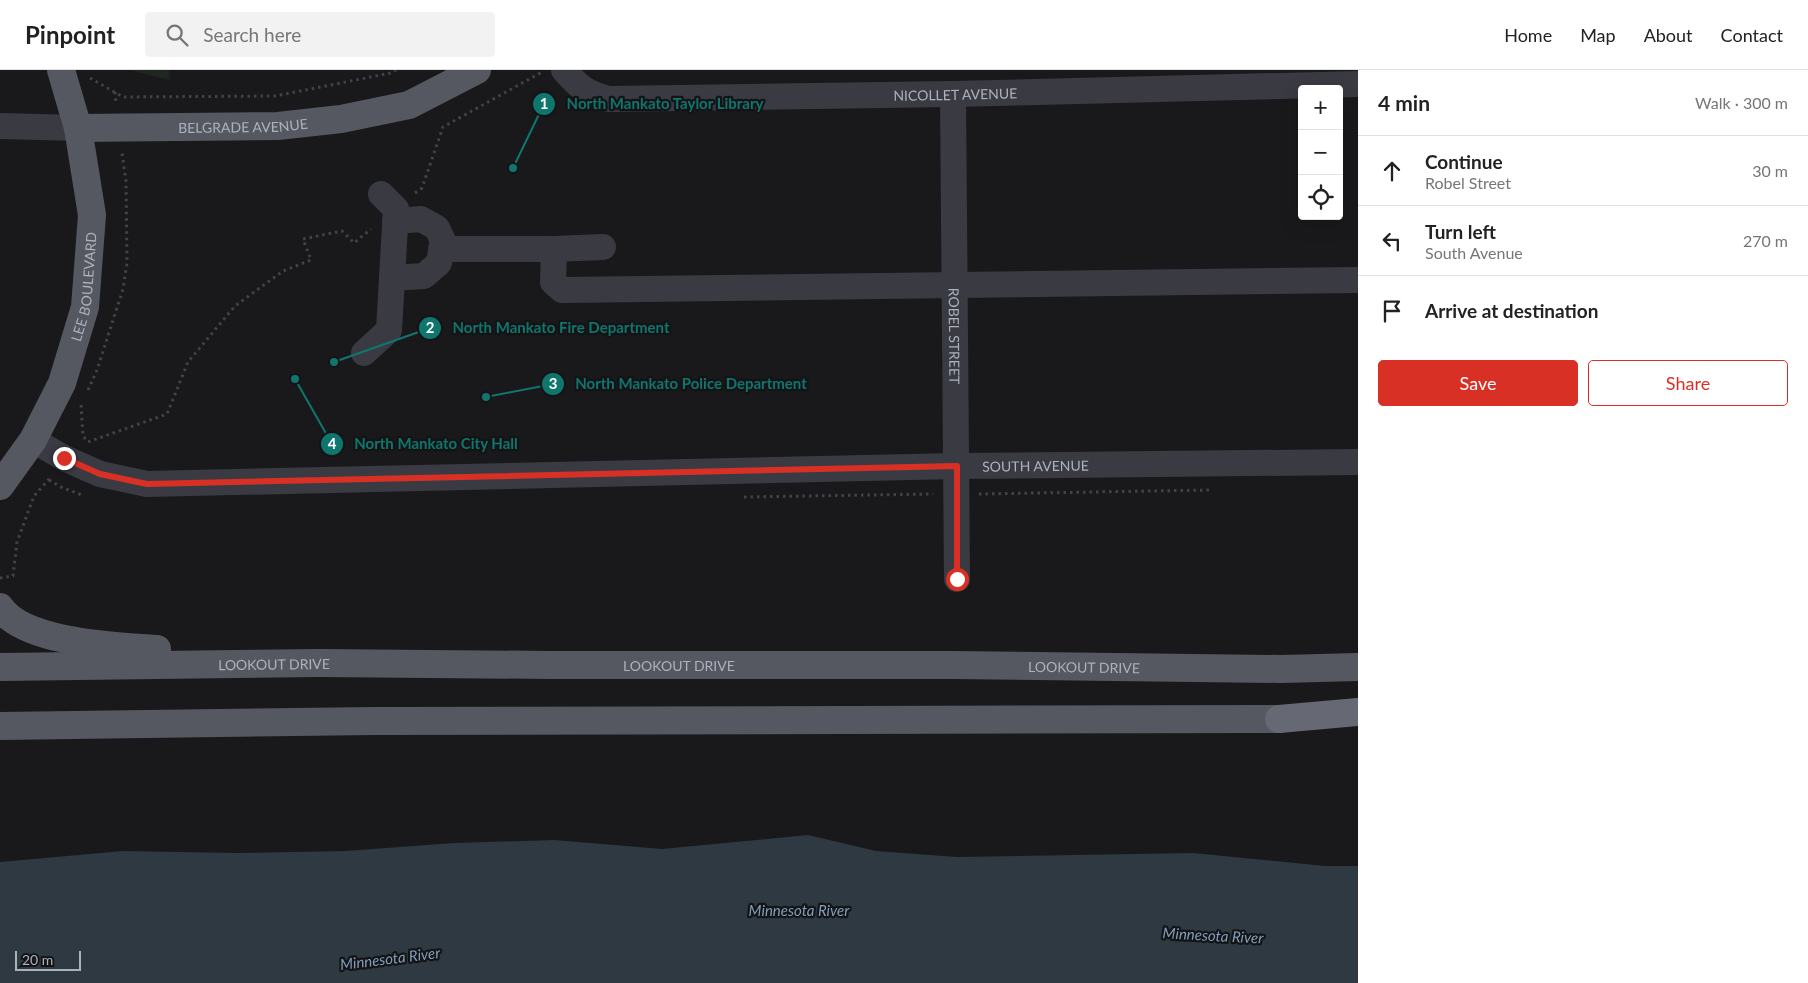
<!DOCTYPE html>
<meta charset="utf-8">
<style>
body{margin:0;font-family:Lato,sans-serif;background:#f2f2f2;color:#222}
.controls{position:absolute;right:15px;top:15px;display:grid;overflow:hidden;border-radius:5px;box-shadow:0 5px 20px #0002}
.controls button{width:45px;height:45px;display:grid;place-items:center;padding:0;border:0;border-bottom:1px solid #e0e0e0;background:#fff;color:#222;font:25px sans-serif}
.scale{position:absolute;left:15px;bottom:12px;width:66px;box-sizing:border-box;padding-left:5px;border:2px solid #abb1bd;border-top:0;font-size:14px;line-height:18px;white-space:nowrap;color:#abb1bd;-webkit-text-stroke:4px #141417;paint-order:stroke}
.stop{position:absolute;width:15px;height:15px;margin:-11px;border:4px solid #d93025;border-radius:50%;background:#fff}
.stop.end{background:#d93025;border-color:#fff;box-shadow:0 1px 5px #0008}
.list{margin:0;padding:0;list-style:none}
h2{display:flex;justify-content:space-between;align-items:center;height:65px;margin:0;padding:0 20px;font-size:21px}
h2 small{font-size:16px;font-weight:400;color:#767676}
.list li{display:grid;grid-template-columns:32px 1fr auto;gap:15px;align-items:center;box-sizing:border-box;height:70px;padding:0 20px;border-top:1px solid #e0e0e0}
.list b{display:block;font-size:19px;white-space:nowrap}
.list p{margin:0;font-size:16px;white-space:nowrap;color:#767676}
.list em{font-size:16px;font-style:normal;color:#767676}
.actions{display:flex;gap:10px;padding:15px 20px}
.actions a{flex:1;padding:11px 0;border:1px solid #d93025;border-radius:5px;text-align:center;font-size:18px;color:#d93025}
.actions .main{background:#d93025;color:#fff}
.icon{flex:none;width:28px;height:28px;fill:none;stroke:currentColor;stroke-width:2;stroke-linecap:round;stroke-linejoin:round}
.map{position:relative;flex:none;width:1358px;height:913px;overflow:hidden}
header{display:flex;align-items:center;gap:30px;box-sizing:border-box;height:70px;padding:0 25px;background:#fff;border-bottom:1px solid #e0e0e0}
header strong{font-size:24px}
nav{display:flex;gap:28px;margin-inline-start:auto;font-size:18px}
.search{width:350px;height:45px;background:#f2f2f2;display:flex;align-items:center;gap:12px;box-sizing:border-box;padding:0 18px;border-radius:5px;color:#767676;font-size:19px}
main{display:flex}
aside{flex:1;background:#fff}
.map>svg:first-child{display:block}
.green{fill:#1f2820}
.water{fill:#2e3942}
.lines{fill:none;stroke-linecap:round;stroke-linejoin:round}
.path{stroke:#404349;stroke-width:3;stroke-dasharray:2.5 4;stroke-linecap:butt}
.minor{stroke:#3a3b42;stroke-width:26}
.major{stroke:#565861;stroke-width:28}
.highway{stroke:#666973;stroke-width:28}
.route{stroke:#d93025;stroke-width:6}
.labels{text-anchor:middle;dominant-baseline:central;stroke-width:4.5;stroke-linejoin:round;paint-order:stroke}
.street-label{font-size:14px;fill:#abb1bd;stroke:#141417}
.water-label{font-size:15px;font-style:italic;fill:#809fba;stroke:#141417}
.leader{fill:none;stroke:#0f766e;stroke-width:2}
.callout-dot{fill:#0f766e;stroke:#141417;stroke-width:2}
.mark-label{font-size:15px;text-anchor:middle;font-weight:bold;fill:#fff}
.callout-label{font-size:15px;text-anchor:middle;font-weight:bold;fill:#0f766e;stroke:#141417;stroke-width:4.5;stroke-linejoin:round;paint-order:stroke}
</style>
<header>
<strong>Pinpoint</strong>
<div class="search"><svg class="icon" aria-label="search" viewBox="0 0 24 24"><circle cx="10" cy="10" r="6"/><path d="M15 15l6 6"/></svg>Search here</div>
<nav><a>Home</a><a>Map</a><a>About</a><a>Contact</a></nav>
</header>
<main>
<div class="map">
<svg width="1358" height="913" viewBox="0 0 1358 913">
<rect width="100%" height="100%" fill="#19191c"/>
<polygon class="green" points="130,0 169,0 170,10"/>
<polygon class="water" points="808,765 876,781 957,787 1193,783 1325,796 1358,796 1358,913 0,913 0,792 123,781 237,783 345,781 455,773 554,770 662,779"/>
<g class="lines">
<g class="path">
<polyline points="90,8 123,27 275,26 391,3 396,0"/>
<polyline points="115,22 116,34"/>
<polyline points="415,123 422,118 443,57 542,2"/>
<polyline points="88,320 97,300 123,219 127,193 126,111 122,83"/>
<polyline points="81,335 83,366 88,372 167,344 188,292 235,236 283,201 311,190 303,169 342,161 354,173 371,159"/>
<polyline points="49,410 61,417 82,425"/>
<polyline points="979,424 1210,420"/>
<polyline points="744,427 933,424"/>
<polyline points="0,508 13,506 17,472 34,426 50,408"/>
</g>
<g class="minor">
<path id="s1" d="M 564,0 C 580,18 586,23 609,29 L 953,24 L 1358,14"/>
<path id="s2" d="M 953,24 L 957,509"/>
<polyline points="0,56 78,58"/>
<polyline points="441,179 554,179 603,177"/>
<polyline points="554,179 553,212 562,220 1358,210"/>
<polyline points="392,208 424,206 439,193 443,171 437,158 421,149 395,151"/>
<polyline points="364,283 389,260 396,139 381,124"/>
<path id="s3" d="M 33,370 L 64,388 L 100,404 L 147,414 L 957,396 L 1358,392"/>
</g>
<g class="major">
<path id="s4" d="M 78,58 L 278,56 L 341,49 L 409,35 L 477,0"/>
<path id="s5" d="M 0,416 L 33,370 L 62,313 L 85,237 L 92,145 L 78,58 L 61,0"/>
<path d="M 0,537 C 24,573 116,576 157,579"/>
<path id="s6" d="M 0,597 L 320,593 L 552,595 L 954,595 L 1281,599 L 1358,597"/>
<polyline points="0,656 375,651 1279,649"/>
</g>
<polyline class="highway" points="1279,649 1358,642"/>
</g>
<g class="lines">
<polyline class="route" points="64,388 100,404 147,414 957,396 957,509"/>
</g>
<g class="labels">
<g class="street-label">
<text stroke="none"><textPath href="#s1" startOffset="401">NICOLLET AVENUE</textPath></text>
<text stroke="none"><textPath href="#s4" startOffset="165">BELGRADE AVENUE</textPath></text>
<text stroke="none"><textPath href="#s5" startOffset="220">LEE BOULEVARD</textPath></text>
<text stroke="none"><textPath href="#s2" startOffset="242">ROBEL STREET</textPath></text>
<text stroke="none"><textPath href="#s3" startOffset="1012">SOUTH AVENUE</textPath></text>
<text stroke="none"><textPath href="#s6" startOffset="274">LOOKOUT DRIVE</textPath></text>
<text stroke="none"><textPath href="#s6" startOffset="679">LOOKOUT DRIVE</textPath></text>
<text stroke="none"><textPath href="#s6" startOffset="1084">LOOKOUT DRIVE</textPath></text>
</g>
<g class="water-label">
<text x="799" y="840">Minnesota River</text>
<text transform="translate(1213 865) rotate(3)">Minnesota River</text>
<text transform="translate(390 888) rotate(-7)">Minnesota River</text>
</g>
</g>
<path class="leader" d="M513 98L544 34M334 292L430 258M486 327L553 314M295 309L332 374"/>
<g class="callout-dot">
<circle cx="513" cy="98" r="5"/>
<circle cx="334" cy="292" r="5"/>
<circle cx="486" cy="327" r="5"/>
<circle cx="295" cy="309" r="5"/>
<circle cx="544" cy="34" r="12"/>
<circle cx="430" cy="258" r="12"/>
<circle cx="553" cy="314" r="12"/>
<circle cx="332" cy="374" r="12"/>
</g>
<g class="mark-label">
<text x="544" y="39">1</text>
<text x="430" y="263">2</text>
<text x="553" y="319">3</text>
<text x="332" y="379">4</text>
</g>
<g class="callout-label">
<text x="665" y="39">North Mankato Taylor Library</text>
<text x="561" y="263">North Mankato Fire Department</text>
<text x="691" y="319">North Mankato Police Department</text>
<text x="436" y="379">North Mankato City Hall</text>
</g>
</svg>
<div class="controls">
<button>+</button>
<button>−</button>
<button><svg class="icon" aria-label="locate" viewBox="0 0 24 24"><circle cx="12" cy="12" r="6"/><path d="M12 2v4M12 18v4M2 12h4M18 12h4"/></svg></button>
</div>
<div class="scale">20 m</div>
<div class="stop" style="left:957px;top:509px"></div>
<div class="stop end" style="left:64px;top:388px"></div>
</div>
<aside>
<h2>4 min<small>Walk · 300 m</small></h2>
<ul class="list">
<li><svg class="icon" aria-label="ahead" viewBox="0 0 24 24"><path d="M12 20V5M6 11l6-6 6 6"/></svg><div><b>Continue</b><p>Robel Street</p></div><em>30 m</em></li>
<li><svg class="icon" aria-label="left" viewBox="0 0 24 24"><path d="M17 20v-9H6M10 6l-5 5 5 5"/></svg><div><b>Turn left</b><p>South Avenue</p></div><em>270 m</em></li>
<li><svg class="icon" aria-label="arrive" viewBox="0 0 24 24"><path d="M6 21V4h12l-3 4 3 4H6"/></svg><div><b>Arrive at destination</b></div></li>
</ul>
<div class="actions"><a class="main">Save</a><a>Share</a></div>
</aside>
</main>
